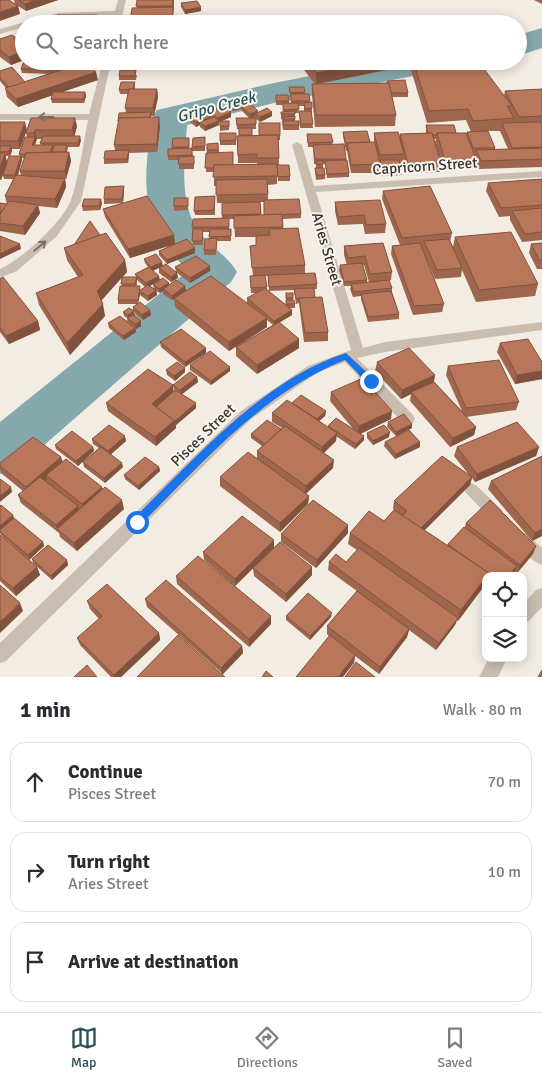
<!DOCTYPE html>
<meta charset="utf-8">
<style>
body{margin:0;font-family:Signika,sans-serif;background:#f7f7f7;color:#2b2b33}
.controls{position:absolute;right:15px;bottom:15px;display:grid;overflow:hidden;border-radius:10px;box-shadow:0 2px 12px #0003}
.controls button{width:45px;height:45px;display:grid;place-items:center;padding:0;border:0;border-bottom:1px solid #e1e1e2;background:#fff;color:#2b2b33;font:25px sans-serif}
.stop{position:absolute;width:15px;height:15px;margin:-11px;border:4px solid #1a73e8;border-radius:50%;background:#fff}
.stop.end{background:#1a73e8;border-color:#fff;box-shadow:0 1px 5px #0008}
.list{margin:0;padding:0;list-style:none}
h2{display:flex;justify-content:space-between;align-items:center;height:65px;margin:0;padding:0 20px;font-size:21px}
h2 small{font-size:16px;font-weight:400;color:#7c7c81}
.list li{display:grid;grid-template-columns:32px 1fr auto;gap:15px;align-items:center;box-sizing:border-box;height:80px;margin:0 10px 10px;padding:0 10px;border:1px solid #e1e1e2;border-radius:15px}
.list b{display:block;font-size:19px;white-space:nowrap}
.list p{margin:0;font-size:16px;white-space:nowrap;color:#7c7c81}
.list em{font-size:16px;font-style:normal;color:#7c7c81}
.icon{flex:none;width:28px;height:28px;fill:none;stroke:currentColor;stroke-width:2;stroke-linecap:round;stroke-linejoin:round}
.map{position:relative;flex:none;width:542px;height:677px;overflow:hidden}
.search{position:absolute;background:#fff;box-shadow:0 2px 12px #0003;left:15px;right:15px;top:15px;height:55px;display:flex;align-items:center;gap:12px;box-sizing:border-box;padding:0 18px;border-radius:28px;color:#7c7c81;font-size:19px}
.sheet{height:335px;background:#fff}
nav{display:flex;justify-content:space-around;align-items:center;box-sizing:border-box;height:70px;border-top:1px solid #e1e1e2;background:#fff;font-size:14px;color:#7c7c81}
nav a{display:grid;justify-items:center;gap:2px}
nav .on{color:#275056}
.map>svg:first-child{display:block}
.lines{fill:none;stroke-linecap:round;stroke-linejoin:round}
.river{fill:#85a8ac;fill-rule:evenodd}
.minor{fill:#c9bdb0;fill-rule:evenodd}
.wall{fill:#9e664d;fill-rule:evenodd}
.shaded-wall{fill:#81533f}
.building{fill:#b8775a;stroke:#81533f}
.oneway{stroke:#7a7068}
.route{fill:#1a73e8}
.labels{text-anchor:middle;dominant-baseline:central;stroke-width:4;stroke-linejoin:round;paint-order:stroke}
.street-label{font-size:15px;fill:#39312d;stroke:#f9f5ef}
.water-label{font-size:16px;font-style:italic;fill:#275056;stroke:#f9f5ef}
</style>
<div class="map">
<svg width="542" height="677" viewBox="0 0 542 677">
<rect width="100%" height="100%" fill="#f2ece3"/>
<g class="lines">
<g class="river">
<polygon points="542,28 542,48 518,56 518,35"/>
<path d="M 386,61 L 455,61 L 451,68 L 439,71 L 274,103 L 187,125 C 185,157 178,201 198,230 C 209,246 227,255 237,272 L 231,282 L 19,467 L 0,474 L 0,422 L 188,271 C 151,233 142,203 148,151 C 149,137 149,122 157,110 L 274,83 Z"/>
</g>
<g class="minor">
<polygon points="118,0 126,0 120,24 112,24 114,16 58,17 34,24 24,24 24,27 0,34 0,29 58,13 115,11"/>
<path d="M 103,61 L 111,61 L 81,201 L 57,236 L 17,271 L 0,278 L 0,269 C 21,260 63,222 71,200 C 79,177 83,144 88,120 L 0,120 L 0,114 L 89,114 Z"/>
<polygon points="297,142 302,145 314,186 542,171 542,177 316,192 363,348 385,342 542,322 542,330 385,352 357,358 413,415 415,419 413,423 408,424 403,423 345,362 318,372 251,419 6,661 0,663 0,643 241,411 308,366 351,350 292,145"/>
<polygon points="471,483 476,485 502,510 504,515 502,520 497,521 492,520 466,493 464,489 466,485"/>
<path d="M 522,532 L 527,534 L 542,548 L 542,565 C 532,561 519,549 514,539 L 517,534 Z"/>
<polygon points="542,588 542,607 529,621 523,624 523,604 536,590"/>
<polygon points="489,658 507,658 498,677 479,677"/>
</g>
</g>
<g class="wall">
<polygon points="14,0 58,0 26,11 18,6 20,14 15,4"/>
<polygon points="174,0 173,23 180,24 131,24 130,21 137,8 136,6"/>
<polygon points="534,0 542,0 542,4"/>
<polygon points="181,3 201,11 185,14 181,7"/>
<polygon points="24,30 24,42 20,40 18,32"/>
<polygon points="0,39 24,43 24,60 11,65 0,57"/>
<polygon points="24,61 75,61 75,63 62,63 62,65 60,71 98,80 61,92 85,92 86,96 84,103 52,103 51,99 52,95 18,107 7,97 5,88 6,88 0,81 0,71 25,82 51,74 22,73 21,69"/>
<polygon points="297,61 411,61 411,65 318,84 387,83 387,81 408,93 408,97 392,97 396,115 395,126 315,127 312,95 312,84 315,84"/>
<path d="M 412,61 L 478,61 L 504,96 L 505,91 L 542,89 L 542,124 L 541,124 L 542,127 L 542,167 L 479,169 L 475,160 L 474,168 L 443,169 L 435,142 L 436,139 L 434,139 L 441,163 L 440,172 L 407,173 L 403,159 L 403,163 L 400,163 L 402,171 L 402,175 L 382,176 L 380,167 L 379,173 L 351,173 L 347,151 L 346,151 L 343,136 L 343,132 L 370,142 L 374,142 L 374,133 L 399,138 L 400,134 L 426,133 L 426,125 L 456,133 L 467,133 L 467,132 L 471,132 L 466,120 L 427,123 L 411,70 ZM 488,131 L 500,131 L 508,149 L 495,150 L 495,148 Z"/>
<polygon points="137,75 136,80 119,80 119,76"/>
<polygon points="135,82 135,89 157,89 158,97 154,116 151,116 151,118 160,126 157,152 129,153 128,163 104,164 104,159 115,150 114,145 126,113 125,108 128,94 120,94 119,90"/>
<polygon points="289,87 305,92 305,94 309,94 310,103 312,108 312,113 311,113 313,128 300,128 299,111 304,111 304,106 298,106 299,113 295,113 295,121 299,121 299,130 283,130 282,119 281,119 281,112 283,112 283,105 276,105 276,95 288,95 289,103 291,103 291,97 290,97"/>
<path d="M 230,102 L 246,104 L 258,111 L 258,113 L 272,116 L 260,122 L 256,119 L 256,129 L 252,129 L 252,136 L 259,136 L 280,123 L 280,140 L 278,140 L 279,165 L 290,176 L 290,181 L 278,181 L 277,166 L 277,184 L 268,185 L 268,200 L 301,214 L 301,218 L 283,219 L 283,229 L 305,265 L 305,273 L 317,284 L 317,289 L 314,289 L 315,298 L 328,332 L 328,341 L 304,342 L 299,303 L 296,304 L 294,290 L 269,291 L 268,276 L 265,276 L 267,290 L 286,305 L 286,293 L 293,293 L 293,300 L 295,304 L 295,308 L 289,308 L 292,310 L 292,315 L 279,322 L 299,339 L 299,348 L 257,374 L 236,356 L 236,347 L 273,325 L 267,320 L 267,327 L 229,351 L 175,307 L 174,299 L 172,300 L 163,294 L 163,291 L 160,293 L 156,291 L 157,295 L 148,301 L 140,295 L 140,294 L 138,303 L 150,310 L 151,315 L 143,320 L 134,312 L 134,316 L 141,321 L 141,326 L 136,329 L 136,332 L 124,340 L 109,328 L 108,323 L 128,321 L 127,318 L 124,316 L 123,312 L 133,311 L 133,307 L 137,304 L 118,304 L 118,300 L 122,286 L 122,277 L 101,301 L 105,316 L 70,355 L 39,305 L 36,293 L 78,277 L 67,260 L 64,248 L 100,235 L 125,260 L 127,272 L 122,277 L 136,277 L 135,274 L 148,267 L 145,263 L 144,259 L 163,266 L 177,273 L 178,278 L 171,282 L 159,273 L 159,268 L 161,267 L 153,271 L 160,280 L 169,283 L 169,285 L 185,286 L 186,291 L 247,303 L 247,298 L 257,293 L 251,293 L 250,280 L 253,276 L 250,246 L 256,245 L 256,237 L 235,237 L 234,219 L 229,219 L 229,229 L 231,229 L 231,241 L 217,241 L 216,255 L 204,255 L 204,250 L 209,239 L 210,232 L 203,232 L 203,245 L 193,245 L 193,232 L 192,227 L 222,218 L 222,203 L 217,203 L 216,186 L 214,186 L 214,172 L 206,172 L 207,144 L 218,143 L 219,152 L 233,165 L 257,164 L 257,163 L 238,163 L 237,136 L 239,136 L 239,129 L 237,129 L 236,118 L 249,118 L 241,110 L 241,109 L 233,111 L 230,107 ZM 260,202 L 264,202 L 264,215 L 261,215 ZM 137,280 L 145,287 L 140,290 L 137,286 ZM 153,284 L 154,289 L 150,286 Z"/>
<polygon points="208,112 231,117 222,121 229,121 229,130 220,131 220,121 219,122 219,125 205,131 200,127 200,125 196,127 190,122 190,118 208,115"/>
<path d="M 31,118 L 77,126 L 74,136 L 81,140 L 79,147 L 68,147 L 67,152 L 69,152 L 71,161 L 66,179 L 65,179 L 66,187 L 57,208 L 38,206 L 40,213 L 25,235 L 0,231 L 0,203 L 7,204 L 5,196 L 13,179 L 4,179 L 3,175 L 1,180 L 0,180 L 0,122 L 25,122 L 20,149 L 12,149 L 12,151 L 10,156 L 5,156 L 7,162 L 20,156 L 19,154 L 27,137 L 26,133 ZM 37,139 L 42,139 L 40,143 L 41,145 L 35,145 ZM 22,158 L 24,158 L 20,171 L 21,176 L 18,176 L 22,160 Z"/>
<rect x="220" y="133" width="16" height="12"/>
<polygon points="307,134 333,142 332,145 346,159 349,173 349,177 327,178 325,164 323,164 323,168 325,175 325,179 316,180 315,172 315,168 316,168 316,164 314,164 313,147 308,147"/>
<polygon points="205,137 205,151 192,151 193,156 194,156 194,169 179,169 179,160 168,160 168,156 172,149 172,147 189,138 189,149 192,148 193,138"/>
<polygon points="542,179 542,240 522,242 510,220 510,216 499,217 486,191 488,183"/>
<polygon points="124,190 123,203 174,235 175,244 130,258 105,217 103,209 123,203 104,204 104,199"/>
<polygon points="383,191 452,233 450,242 453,247 455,237 538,284 535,296 476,302 462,270 461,277 435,279 424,253 444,304 442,312 413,315 391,254 392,246 400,245 382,199"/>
<polygon points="188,198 188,210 174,211 174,206"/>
<polygon points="215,201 215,215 195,215 194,211"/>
<polygon points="335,202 386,224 385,233 365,234 363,224 338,225 335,211"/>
<polygon points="102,203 100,210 83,211 82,206"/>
<path d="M 383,243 L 392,272 L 391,280 L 389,281 L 392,288 L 392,292 L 399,314 L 399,319 L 368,322 L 361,299 L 361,296 L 353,297 L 350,289 L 351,286 L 344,286 L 339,270 L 340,265 L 347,265 L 344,255 L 344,246 ZM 363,265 L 364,265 L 369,282 L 367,283 L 367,280 Z"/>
<polygon points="542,243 542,269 537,269 529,253 531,244"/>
<polygon points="159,251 195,253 167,264 159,255"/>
<polygon points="210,266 210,271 190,283 176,272 175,267"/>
<polygon points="0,279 38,321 40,330 9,344 0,332"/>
<polygon points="160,342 206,348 206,353 185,367 161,347"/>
<polygon points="500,343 542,362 542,379 515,384 497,352"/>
<polygon points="377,362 435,375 434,382 462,411 446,375 448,366 519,402 516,410 466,417 476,427 474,435 450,447 410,401 411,394 401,399 375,371"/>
<polygon points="190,365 230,367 230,371 211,385 190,370"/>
<polygon points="185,368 185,372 175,381 167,375 166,370"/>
<polygon points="197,377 198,382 181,394 196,408 176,425 176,428 156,446 108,411 106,403 174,391 175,390 174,389 173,385"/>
<polygon points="331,392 391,419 360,434 364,440 355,449 336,436 336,441 324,453 333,468 306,494 309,496 308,504 280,532 220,486 220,477 257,459 257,451 262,446 251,438 251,434 281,430 282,428 272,422 272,413 292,403 326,411 325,416 319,421 328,427 328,426 354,430 330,401"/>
<polygon points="388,422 412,424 412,428 396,436 387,427"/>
<polygon points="367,433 389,437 373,445 367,438"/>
<polygon points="92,439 126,441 111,454 123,467 105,483 84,467 83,462 99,448 93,444"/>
<polygon points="385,442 420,442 420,447 395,459 384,446"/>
<polygon points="55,445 93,447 94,451 78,466 56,449"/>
<polygon points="457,447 539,447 536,456 475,482 472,478 470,485 424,530 447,545 465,527 466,523 533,554 517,573 515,572 514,574 486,576 486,584 458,621 457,620 455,625 436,650 409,630 407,637 379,674 355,656 354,663 327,634 327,626 357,591 328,570 329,562 346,562 357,550 348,544 350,533 384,521 395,511 393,509 394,501 469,475 454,456"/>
<polygon points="542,456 542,536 532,541 488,489 491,481"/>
<polygon points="61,457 62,462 103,489 124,509 77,551 60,537 59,533 21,503 18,495 23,491 1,473 0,469 0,463"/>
<polygon points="159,467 160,471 139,490 125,479 124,475"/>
<polygon points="0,506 13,515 14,519 43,542 44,546 29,560 1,535 0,533"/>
<polygon points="348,533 316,568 281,542 281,534"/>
<polygon points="0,535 37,567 40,575 16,596 0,581"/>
<polygon points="274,548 312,575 286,602 254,576 253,568 235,586 204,560 203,552"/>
<polygon points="32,559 67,560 68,565 52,580 33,563"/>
<polygon points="176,576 271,624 249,647 177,584"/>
<polygon points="145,599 242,646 243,653 223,674 147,607"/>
<polygon points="87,601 159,633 160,640 121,677 111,677 80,645 77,638 99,619 90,609"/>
<polygon points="286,616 331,617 310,640 286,620"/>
</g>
<g class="shaded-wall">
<polygon points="35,0 58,0 26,11 25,4"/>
<polygon points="173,0 174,0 173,15 173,24 172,24"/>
<polygon points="18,6 20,14 0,21 0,12"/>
<polygon points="201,7 201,11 185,14 185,10"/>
<polygon points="97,15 98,24 95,24"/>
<polygon points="24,51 24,60 11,65 9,57"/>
<polygon points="62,61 62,65 59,74 58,69"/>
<polygon points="373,61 411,61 411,65 316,84 316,73"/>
<polygon points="96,72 98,80 18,107 16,99"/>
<polygon points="157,89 158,97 154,116 153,108"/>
<polygon points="85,92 86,96 84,103 84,99"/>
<polygon points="246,103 246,108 240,106 241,109 233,111 233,106"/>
<polygon points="258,111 258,115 255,114 255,116 250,118 250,114"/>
<polygon points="231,112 231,117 219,122 219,125 205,131 205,126 218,121 218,118"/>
<polygon points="272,112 272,116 260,122 260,117"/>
<polygon points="159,117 160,126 157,152 157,144"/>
<polygon points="210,117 211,121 200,122 200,125 196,127 196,122"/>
<polygon points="75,118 77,126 74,139 72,130"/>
<polygon points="25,122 27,130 20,149 18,141"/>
<polygon points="35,130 37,139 33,149 32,145 35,137 34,133"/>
<polygon points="80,136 81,140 79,147 78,143"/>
<polygon points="11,146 12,151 10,156 9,151"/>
<polygon points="129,150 129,154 128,163 127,159"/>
<polygon points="69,152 71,161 66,179 65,171"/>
<polygon points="5,153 7,162 1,180 0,176 0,168"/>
<polygon points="21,156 22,160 16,179 15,175"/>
<polygon points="65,179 66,187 57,208 55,199"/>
<polygon points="124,186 124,190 123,203 122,199"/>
<polygon points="101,199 102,203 100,210 99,206"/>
<polygon points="38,205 40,213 25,235 23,226"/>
<polygon points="174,235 175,244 130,258 128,249"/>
<polygon points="20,244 21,249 0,259 0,254"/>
<polygon points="195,248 195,253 167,264 167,260"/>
<polygon points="125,260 127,272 99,303 97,291"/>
<polygon points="162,262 163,266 152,271 151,267"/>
<polygon points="210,266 210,271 190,283 190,278"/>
<polygon points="177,273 178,278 171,282 171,277"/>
<polygon points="159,276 160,280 146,288 146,283"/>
<polygon points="169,283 170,288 163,289 163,291 160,293 159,289"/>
<polygon points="140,286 140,291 139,291 140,294 138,304 138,300"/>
<polygon points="185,286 186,291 172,300 172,296"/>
<polygon points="156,290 157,295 148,301 148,296"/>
<polygon points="103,304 105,316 70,355 67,343"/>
<polygon points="150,310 151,315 143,320 142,315"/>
<polygon points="292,310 292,315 274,326 274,321"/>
<polygon points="134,311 135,316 129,320 128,315"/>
<polygon points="267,318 267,327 229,351 229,342"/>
<polygon points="38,321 40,330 9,344 6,336"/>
<polygon points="141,321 141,326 136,329 135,324"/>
<polygon points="135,328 136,332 124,340 123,336"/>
<polygon points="299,339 299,348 257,374 257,365"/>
<polygon points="206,348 206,353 185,367 185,362"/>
<polygon points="230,367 230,371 211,385 211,381"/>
<polygon points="185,368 185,372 175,381 174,376"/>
<polygon points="542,371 542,379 515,384 517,375"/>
<polygon points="435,375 433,384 411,392 411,394 401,399 402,390"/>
<polygon points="197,377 198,382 181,395 180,390"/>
<polygon points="173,385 174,394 157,409 152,404"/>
<polygon points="196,403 196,408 176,425 175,421"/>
<polygon points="326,411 325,416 316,424 316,420"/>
<polygon points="392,411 391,419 358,435 359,426"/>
<polygon points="175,420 176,428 156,446 155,437"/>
<polygon points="412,424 412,428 396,436 396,432"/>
<polygon points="476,427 474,435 450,447 453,438"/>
<polygon points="390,432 389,437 373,445 373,441"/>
<polygon points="337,433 336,441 321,455 322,447"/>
<polygon points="125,436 126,441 109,456 108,451"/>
<polygon points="364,436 364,440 355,449 356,444"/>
<polygon points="420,442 420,447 395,459 396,454"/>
<polygon points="93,447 94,451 78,466 76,461"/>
<polygon points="539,447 536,456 475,482 477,474"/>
<polygon points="61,457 64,466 46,475 47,479 29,495 26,487"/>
<polygon points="334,460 333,468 305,494 306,486"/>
<polygon points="122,463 123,467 105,483 104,478"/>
<polygon points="159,467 160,471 139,490 138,486"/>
<polygon points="472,477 470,485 418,537 419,529"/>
<polygon points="11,487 12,492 0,502 0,496"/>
<polygon points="102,487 104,495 85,512 82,504"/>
<polygon points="309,496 308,504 280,532 280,523"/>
<polygon points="122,500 124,509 77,551 74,543"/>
<polygon points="78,506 80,515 57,529 58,534 56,525"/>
<polygon points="13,515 14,519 0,531 0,526"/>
<polygon points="348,525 348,533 316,568 317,560"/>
<polygon points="542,529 542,536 532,541 535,533"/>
<polygon points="274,540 274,548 235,586 235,579"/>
<polygon points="43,542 44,546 29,560 28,555"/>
<polygon points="536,546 533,554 517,573 520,565"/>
<polygon points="67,560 68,565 52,580 51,576"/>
<polygon points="517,566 512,576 508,576"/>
<polygon points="37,567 40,575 16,596 13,588"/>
<polygon points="312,567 312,575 286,602 286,594"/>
<polygon points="486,577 485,584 458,621 461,610"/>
<polygon points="20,603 23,611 0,633 0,622"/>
<polygon points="332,613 331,617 310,640 310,636"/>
<polygon points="271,616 271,624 249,647 249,639"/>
<polygon points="458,618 455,625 436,650 439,643"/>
<polygon points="409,629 407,637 379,674 380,667"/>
<polygon points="159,633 160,640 121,677 114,677 114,675"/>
<polygon points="242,646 243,653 222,675 221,668"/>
<polygon points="355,655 354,663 343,677 338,677"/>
</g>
<g class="building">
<polygon points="0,0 9,0 18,6 0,12"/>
<polygon points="19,0 35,0 25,4"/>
<polygon points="137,0 173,0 172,6 136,6"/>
<polygon points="197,1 201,7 185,10 181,3"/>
<polygon points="173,7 172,20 130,21 132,8"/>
<polygon points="57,15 97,15 95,24 60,24"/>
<polygon points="180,23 180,24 147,24"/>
<polygon points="24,30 24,35 18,32"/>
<polygon points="12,35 24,43 24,51 9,57 0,50 0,39"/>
<polygon points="24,61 61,61 58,69 21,69"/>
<polygon points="307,61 373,61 316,73"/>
<polygon points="413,61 478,61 512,106 507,106 514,118 473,121 468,109 429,111"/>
<polygon points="86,62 96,72 16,99 5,88"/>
<polygon points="12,67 25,82 9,87 0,78 0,71"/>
<polygon points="120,70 136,70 135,76 119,76"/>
<polygon points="405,80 408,93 391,93 389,83 387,83 387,81"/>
<polygon points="121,82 135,82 133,89 119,90"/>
<polygon points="389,83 396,115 316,115 312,84"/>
<polygon points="289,87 304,87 305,92 290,93"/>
<polygon points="129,89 157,89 153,108 125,108"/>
<polygon points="542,89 542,116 519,117 505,91"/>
<polygon points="53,92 85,92 84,99 51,99"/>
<polygon points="291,94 309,94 310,101 291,101"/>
<polygon points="276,95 288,95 289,101 276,101"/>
<polygon points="243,99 246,103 233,106 230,102"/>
<polygon points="312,102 312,108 305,109 304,103"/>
<polygon points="249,103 258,111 250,114 240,106"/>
<polygon points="283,103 298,103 299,109 283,110"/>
<polygon points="221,106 231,112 218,118 208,112"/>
<polygon points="267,108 272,112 260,117 255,114"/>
<polygon points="295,111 295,114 281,114 281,112"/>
<polygon points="299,111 311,111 313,124 301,124"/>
<polygon points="151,112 150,118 119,118 118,121 119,113"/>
<polygon points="205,112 210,117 196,122 190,118"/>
<polygon points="295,116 295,119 282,119 282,117"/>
<polygon points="159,117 157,144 114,145 119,118"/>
<polygon points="214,117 219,121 205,126 200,122"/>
<polygon points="31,118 75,118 72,130 35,130 34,133 26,133"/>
<polygon points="236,118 256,118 256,124 237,125"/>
<rect x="220" y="121" width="9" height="5"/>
<rect x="283" y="121" width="16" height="4"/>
<polygon points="0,122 25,122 18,141 0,141"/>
<polygon points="540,122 542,127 542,147 512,148 502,123"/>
<rect x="259" y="123" width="21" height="12"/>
<polygon points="426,125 454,125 456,133 437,133 437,135 433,135 432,133 428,133"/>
<rect x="239" y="128" width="13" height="7"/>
<polygon points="367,131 370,142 347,143 347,146 346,146 343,132"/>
<polygon points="488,131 495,148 473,148 467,132"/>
<polygon points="398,132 404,154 380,155 374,133"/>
<polygon points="220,133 236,133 236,140 220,141"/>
<polygon points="432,133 441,163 408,164 400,134"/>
<polygon points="437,133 466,133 476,159 445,160"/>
<polygon points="307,134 331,134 333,142 308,143"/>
<polygon points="278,135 279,158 257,158 257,154 238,155 237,136"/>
<polygon points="43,136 80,136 78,143 40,143"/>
<polygon points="25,137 35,137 32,145 53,145 50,152 26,153 25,154 19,154"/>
<polygon points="205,137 205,146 192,147 193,138"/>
<polygon points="173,138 189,138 189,147 172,147"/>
<polygon points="375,142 380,164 351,165 347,143"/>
<polygon points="218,143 218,150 207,150 207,144"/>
<polygon points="344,144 346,159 315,159 313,145"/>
<polygon points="54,145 67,145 65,152 52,152"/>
<polygon points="0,146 11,146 9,151 0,152"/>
<polygon points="192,148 192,155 168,156 168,149"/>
<polygon points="542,148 542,159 481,161 476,150"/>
<polygon points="129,150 127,159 104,159 105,151"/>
<polygon points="69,152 65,171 20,171 26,153"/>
<polygon points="233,152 233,165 214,165 214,168 205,168 206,153"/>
<polygon points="0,153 5,153 0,168"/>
<polygon points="9,156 21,156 15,175 3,175"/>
<polygon points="194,156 194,164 178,164 179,157"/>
<polygon points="347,160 349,173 327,174 325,161"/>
<polygon points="380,160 399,160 402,171 383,171"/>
<rect x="316" y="161" width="7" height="3"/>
<polygon points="277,164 278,176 213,177 214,165"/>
<polygon points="277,165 289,165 290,176 278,177"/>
<polygon points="315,168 324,168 325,175 316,175"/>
<polygon points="16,175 65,179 55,199 5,196"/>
<polygon points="267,179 268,194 216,195 216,180"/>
<polygon points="542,179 542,205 501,208 488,183"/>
<polygon points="124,186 122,199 104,199 105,187"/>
<polygon points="430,186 452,233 402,238 383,191"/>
<polygon points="147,196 174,235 128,249 103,209"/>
<polygon points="215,196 214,210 194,211 195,197"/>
<rect x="174" y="198" width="14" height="8"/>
<polygon points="84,199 101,199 99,206 82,206"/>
<polygon points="299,199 301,214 264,215 264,200"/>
<polygon points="380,200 386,224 366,225 364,215 338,217 335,202"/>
<polygon points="9,201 38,205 23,226 0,223 0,214"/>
<polygon points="260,202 261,214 222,215 222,203"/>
<polygon points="0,203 7,204 0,213"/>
<polygon points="542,208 542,232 525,234 512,211"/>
<polygon points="282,214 283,227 234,228 234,216"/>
<polygon points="229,218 229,227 192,227 193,219"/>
<polygon points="90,221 100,235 74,245"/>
<polygon points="298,228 305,265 252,268 250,246 256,245 256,236 270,235 269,229"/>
<polygon points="193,229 203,229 202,241 192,241"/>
<polygon points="210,229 231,229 231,236 209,237"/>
<polygon points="511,232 538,284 479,290 455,237"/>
<polygon points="106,233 125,260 97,291 103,304 67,343 36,293 83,275 64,248"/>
<polygon points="0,236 20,244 0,254"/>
<polygon points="217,238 216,250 204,250 205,239"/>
<polygon points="187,239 195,248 167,260 159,251"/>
<polygon points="449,239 462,268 437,270 424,241"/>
<polygon points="383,243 392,272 370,274 365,256 348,258 344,246"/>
<polygon points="420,243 444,304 414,306 392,246"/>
<polygon points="542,243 542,260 540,261 531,244"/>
<polygon points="156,254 162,262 151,267 144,259"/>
<polygon points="196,256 210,266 190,278 175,267"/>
<polygon points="362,263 367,280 344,282 340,265"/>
<polygon points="166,264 177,273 171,277 159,268"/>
<polygon points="149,267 159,276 146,283 135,274"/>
<polygon points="315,273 317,284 269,287 268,275"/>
<polygon points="265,275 267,287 251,288 250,276"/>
<polygon points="211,276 267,318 229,342 174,298"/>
<polygon points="3,277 38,321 6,336 0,327 0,279"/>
<polygon points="122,277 137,277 135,284 121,284"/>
<polygon points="163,278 169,283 159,289 153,284"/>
<polygon points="176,280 185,286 172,296 163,289"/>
<polygon points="389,280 392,288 354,292 351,284"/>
<polygon points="148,285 156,290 148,296 139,291"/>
<polygon points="120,286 140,286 138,300 118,300"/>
<polygon points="265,288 292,310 274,321 247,298"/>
<polygon points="314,288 315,298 296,299 294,289"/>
<polygon points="391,291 399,314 368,317 361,294"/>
<rect x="286" y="293" width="7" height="5"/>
<polygon points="322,297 328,332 305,333 299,298"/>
<polygon points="286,300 294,300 295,304 286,304"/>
<polygon points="140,302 150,310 142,315 133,307"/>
<polygon points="129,308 134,311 128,315 123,312"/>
<polygon points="133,315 141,321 135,324 127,318"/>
<polygon points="120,316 135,328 123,336 108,323"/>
<polygon points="279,322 299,339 257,365 236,347"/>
<polygon points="181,329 206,348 185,362 160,342"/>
<polygon points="528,339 542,362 542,371 517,375 500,343"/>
<polygon points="409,348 435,375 402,390 377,362"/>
<polygon points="210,351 230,367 211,381 190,365"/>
<polygon points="499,360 519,402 466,408 448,366"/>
<polygon points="177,362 185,368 174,376 166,370"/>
<polygon points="148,369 173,385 152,404 175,420 155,437 106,403"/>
<polygon points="190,372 197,377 180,390 173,385"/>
<polygon points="363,378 392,411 359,426 331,392"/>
<polygon points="434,382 476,427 453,438 411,392"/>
<polygon points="175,390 196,403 175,421 156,407"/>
<polygon points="301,395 326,411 317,419 292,403"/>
<polygon points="287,400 337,433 322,447 272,413"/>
<polygon points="404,414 412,424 396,432 388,422"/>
<polygon points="336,418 364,436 356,444 328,426"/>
<polygon points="267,420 281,429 265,444 251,434"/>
<polygon points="517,422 539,447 477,474 457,447"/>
<polygon points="109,425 125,436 108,451 92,439"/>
<polygon points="384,425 390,432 373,441 367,433"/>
<polygon points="285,426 334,460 306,486 257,451"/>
<polygon points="409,430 420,442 396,454 385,442"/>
<polygon points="72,431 93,447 76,461 55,445"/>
<polygon points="33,437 61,457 26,487 0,466 0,463"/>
<polygon points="101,447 122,463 104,478 83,462"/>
<polygon points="248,452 309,496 280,523 220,477"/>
<polygon points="442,456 472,477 421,528 402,516 407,511 394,501"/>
<polygon points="542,456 542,529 535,533 491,481"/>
<polygon points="145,457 159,467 138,486 124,475"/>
<polygon points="66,459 102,487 82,504 46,475"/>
<polygon points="40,477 78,506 56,525 18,495"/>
<polygon points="0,479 11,487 0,496"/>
<polygon points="105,487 122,500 74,543 57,529"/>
<polygon points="313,500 348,525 317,560 281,534"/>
<polygon points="490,500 536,546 520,565 466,523"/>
<polygon points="1,505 13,515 0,526 0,506"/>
<polygon points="394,510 489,573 487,576 486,576 486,577 461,610 350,533 369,511 384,521"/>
<polygon points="242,516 274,540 235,579 203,552"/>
<polygon points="14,518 43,542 28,555 0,532 0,530"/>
<polygon points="464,527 517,566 508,576 489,576 489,573 458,552 448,544"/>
<polygon points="0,535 37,567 13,588 0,577"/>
<polygon points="280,542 312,567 286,594 253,568"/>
<polygon points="48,545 67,560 51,576 32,559"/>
<polygon points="359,548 458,618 439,643 329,562 336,554 346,562"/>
<polygon points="198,556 271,616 249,639 176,576"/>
<polygon points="166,580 242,646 221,668 145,599"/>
<polygon points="107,584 159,633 114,675 77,638 102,616 87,601"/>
<polygon points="0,585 20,603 0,622"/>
<polygon points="357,591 409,629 380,667 327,626"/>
<polygon points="308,593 332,613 310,636 286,616"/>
<polygon points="178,635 225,677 137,677"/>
<polygon points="330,635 355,655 338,677 296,677"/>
<polygon points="356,662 375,677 345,677"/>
<polygon points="87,665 97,677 74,677"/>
<polygon points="542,670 542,677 538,677"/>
<polygon points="266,671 273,677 262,677"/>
</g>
<defs><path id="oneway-shaft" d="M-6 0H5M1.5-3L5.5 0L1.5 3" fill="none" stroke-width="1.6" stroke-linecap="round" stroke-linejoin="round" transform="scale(1.25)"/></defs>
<g class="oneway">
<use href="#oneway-shaft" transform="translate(46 117) rotate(-180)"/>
<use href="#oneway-shaft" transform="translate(40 246) rotate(-40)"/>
</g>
<path class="route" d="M 346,353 L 374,379 L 374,384 L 368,384 L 345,360 C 262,393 203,463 140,525 L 133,525 L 133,519 C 196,458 262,380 346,353 Z"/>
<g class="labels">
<g class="street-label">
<text transform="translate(425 166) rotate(-4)">Capricorn Street</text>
<text transform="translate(327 249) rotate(74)">Aries Street</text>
<text transform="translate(203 435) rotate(-44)">Pisces Street</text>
</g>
<g class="water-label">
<text transform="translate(216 107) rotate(-15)">Gripo Creek</text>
</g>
</g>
</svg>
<div class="controls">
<button><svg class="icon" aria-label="locate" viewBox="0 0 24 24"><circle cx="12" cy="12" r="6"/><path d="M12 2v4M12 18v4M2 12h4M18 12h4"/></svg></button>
<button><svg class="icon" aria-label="layers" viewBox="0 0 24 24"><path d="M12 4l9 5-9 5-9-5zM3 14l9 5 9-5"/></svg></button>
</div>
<div class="stop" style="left:137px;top:522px"></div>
<div class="stop end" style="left:371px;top:381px"></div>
<div class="search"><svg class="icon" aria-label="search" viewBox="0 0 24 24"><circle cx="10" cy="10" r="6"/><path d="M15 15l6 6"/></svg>Search here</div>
</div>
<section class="sheet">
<h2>1 min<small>Walk · 80 m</small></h2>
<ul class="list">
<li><svg class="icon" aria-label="ahead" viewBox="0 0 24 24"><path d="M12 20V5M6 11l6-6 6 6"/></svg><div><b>Continue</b><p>Pisces Street</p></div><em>70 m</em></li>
<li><svg class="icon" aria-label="right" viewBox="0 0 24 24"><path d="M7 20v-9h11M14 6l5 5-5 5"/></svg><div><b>Turn right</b><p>Aries Street</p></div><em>10 m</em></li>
<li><svg class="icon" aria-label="arrive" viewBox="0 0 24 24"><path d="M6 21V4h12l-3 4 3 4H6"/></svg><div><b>Arrive at destination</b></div></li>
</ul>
</section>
<nav>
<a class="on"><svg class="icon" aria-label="map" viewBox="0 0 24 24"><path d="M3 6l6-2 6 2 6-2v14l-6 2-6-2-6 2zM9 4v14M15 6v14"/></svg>Map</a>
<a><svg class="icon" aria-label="directions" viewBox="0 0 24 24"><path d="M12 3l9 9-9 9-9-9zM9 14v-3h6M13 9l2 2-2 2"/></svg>Directions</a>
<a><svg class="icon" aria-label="saved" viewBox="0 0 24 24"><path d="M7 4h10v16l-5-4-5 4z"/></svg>Saved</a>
</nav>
